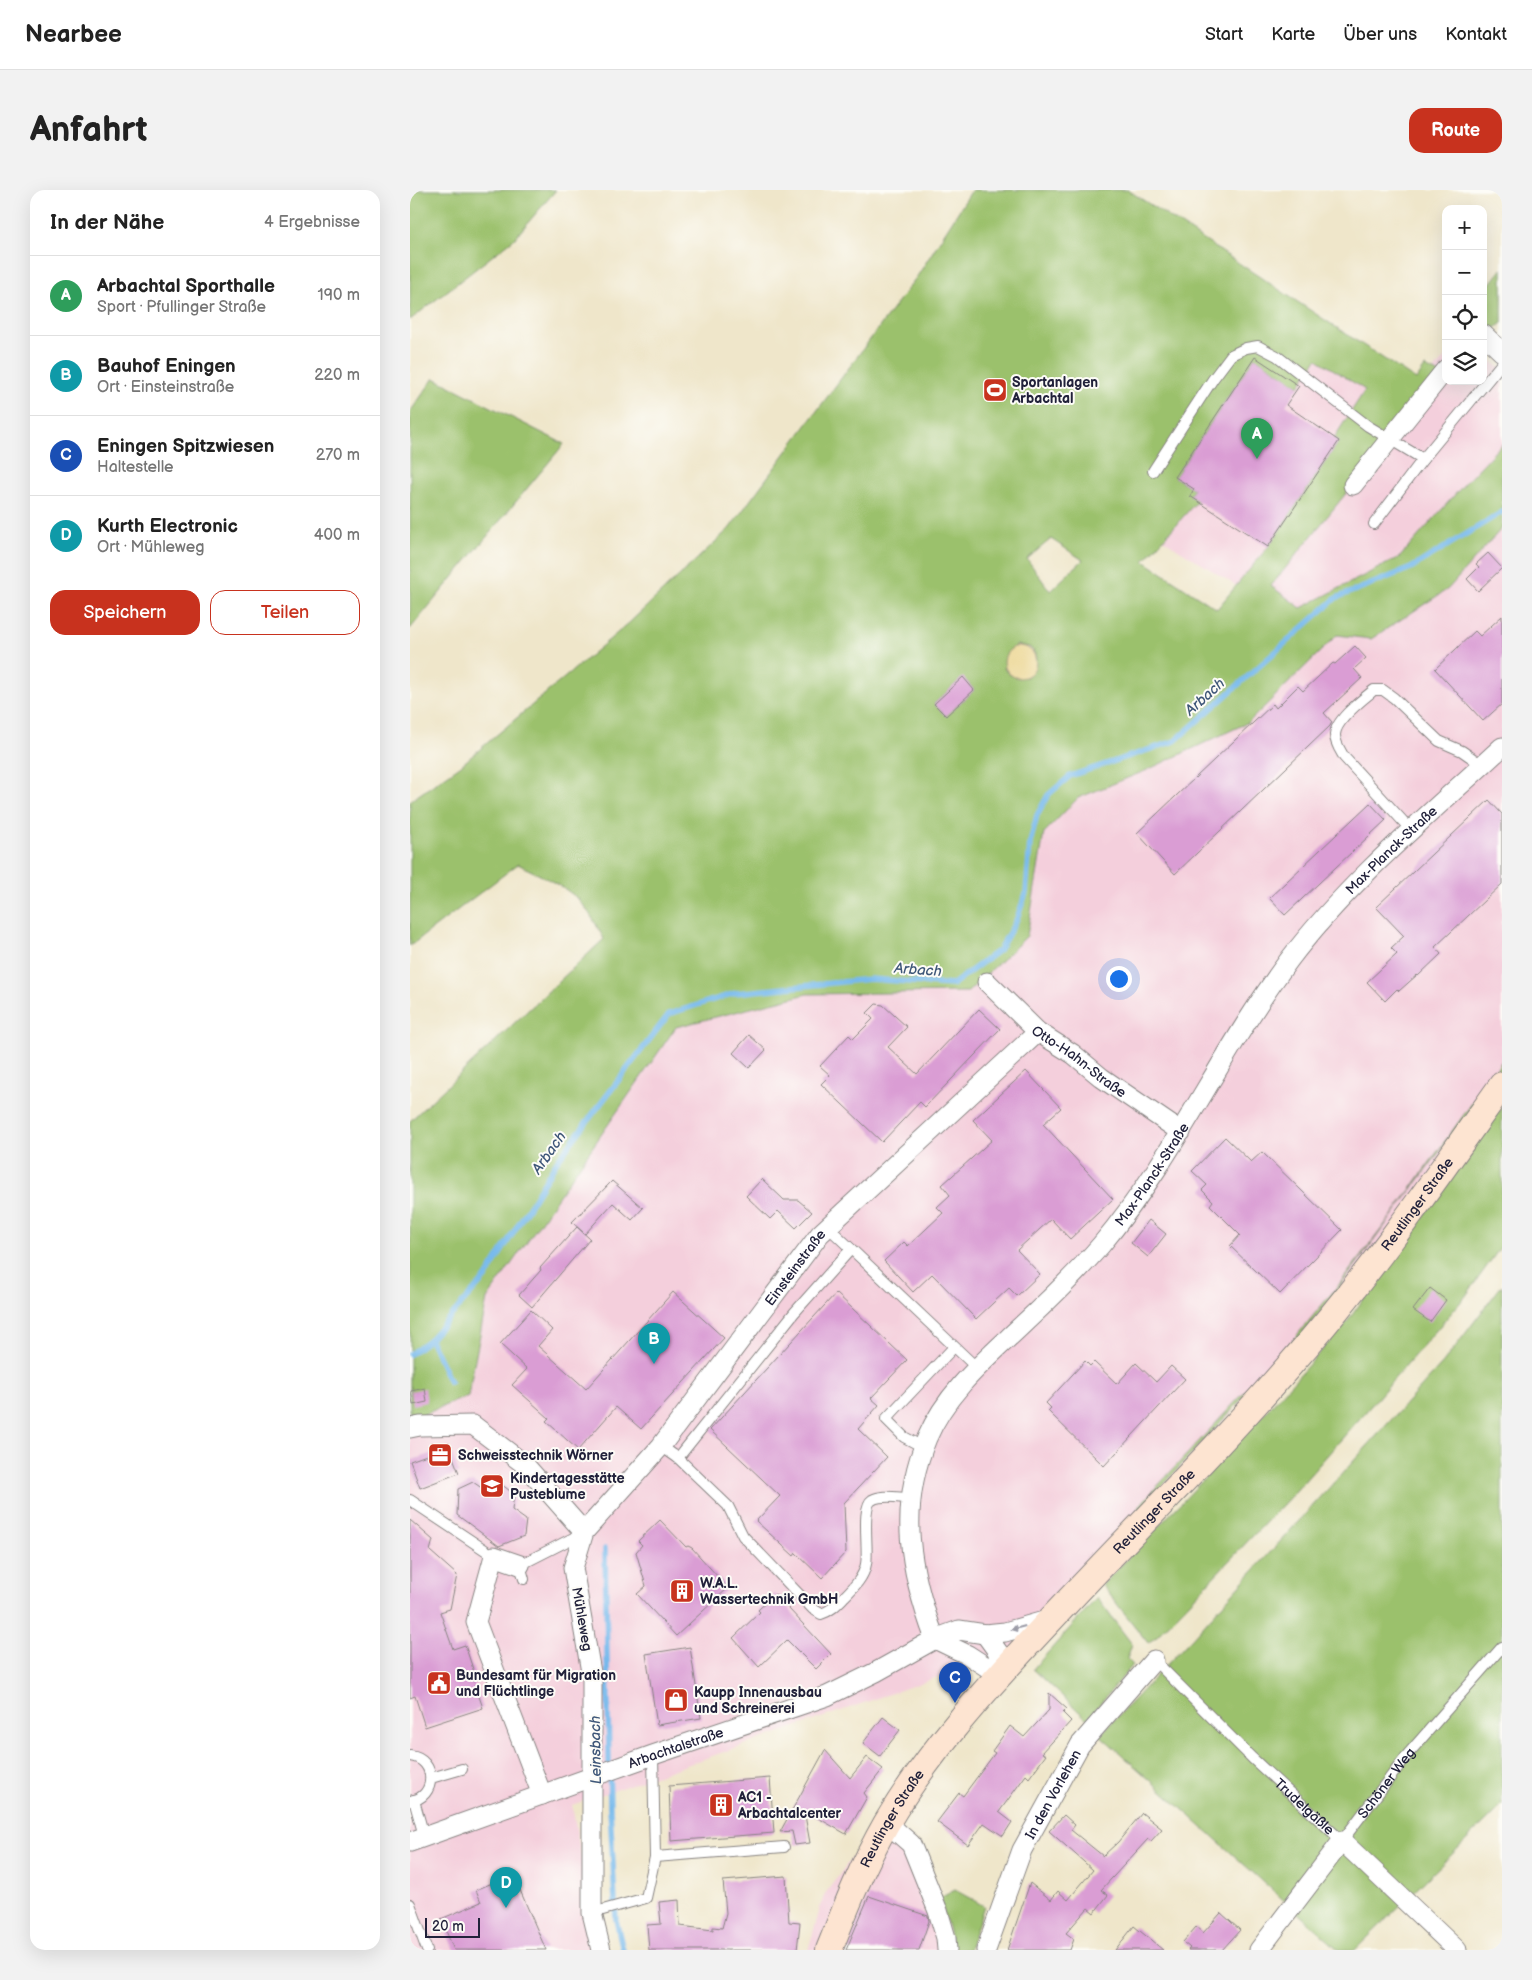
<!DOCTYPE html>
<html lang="de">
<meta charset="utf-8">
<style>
body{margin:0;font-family:"Balsamiq Sans",sans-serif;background:#f2f2f2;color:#222}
.controls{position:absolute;right:15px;top:15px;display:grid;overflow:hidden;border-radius:10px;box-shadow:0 5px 20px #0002}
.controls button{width:45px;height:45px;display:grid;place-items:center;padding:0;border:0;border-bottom:1px solid #e0e0e0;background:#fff;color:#222;font:25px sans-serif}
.scale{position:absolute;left:15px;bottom:12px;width:55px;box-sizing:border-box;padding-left:5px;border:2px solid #22223b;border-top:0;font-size:14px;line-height:18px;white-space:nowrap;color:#22223b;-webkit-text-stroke:4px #fdfcf7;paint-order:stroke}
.you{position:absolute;left:708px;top:788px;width:18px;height:18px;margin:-12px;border:4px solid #fff;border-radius:50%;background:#1a73e8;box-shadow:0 0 0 8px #1a73e833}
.badge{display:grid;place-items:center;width:32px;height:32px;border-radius:50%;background:#c8321e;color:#fff;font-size:16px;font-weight:700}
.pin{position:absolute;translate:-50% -41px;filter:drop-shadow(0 1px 2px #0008)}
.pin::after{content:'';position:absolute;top:26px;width:18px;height:15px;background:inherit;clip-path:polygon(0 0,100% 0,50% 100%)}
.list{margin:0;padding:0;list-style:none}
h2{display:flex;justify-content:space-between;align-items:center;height:65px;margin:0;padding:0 20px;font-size:21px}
h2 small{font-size:16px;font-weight:400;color:#767676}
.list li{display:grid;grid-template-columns:32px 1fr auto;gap:15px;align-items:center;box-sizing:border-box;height:80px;padding:0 20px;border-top:1px solid #e0e0e0}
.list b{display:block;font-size:19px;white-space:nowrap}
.list p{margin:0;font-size:16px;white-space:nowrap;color:#767676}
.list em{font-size:16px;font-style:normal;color:#767676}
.actions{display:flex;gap:10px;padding:15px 20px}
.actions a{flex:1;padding:11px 0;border:1px solid #c8321e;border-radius:15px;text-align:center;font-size:18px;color:#c8321e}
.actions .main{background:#c8321e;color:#fff}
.icon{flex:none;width:28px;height:28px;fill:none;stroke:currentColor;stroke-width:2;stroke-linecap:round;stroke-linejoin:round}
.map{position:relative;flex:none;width:1092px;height:1760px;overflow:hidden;border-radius:15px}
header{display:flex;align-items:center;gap:30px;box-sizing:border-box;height:70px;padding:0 25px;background:#fff;border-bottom:1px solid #e0e0e0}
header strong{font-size:24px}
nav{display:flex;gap:28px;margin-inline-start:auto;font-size:18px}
.intro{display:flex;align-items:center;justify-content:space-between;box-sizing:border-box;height:120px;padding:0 30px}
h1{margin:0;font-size:35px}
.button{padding:12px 22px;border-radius:15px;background:#c8321e;color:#fff;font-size:18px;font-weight:700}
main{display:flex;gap:30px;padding:0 30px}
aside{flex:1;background:#fff;border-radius:15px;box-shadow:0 5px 20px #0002}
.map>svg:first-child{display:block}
.built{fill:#f4cfdc}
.green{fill:#9bc16c;stroke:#5e7254;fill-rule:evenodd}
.sand{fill:#eeda9e;stroke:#887e6c}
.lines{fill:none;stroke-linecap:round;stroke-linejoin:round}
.stream{stroke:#76b9ec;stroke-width:5.5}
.building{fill:#da9dd4}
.lane-casing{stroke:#888482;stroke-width:12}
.street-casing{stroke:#888482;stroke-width:21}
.secondary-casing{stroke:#888482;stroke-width:28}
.lane{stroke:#fff;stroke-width:10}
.street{stroke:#fff;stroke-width:19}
.secondary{stroke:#fde4d1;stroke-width:26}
.oneway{fill:#9c9ca7}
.labels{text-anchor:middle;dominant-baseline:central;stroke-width:4;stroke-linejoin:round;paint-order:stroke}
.poi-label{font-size:14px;font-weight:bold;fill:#22223b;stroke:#fdfcf7;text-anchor:start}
.street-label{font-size:14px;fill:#22223b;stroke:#fdfcf7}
.water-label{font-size:15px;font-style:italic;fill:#3f5779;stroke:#fdfcf7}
</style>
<header>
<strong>Nearbee</strong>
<nav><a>Start</a><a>Karte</a><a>Über uns</a><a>Kontakt</a></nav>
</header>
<div class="intro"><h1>Anfahrt</h1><a class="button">Route</a></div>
<main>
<aside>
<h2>In der Nähe<small>4 Ergebnisse</small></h2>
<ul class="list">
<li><span class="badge" style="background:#2e9e5b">A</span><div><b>Arbachtal Sporthalle</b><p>Sport · Pfullinger Straße</p></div><em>190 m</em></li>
<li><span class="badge" style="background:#0f9aa8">B</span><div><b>Bauhof Eningen</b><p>Ort · Einsteinstraße</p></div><em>220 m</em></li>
<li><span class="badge" style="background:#1a4fb4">C</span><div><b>Eningen Spitzwiesen</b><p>Haltestelle</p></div><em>270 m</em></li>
<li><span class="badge" style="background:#0f9aa8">D</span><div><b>Kurth Electronic</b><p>Ort · Mühleweg</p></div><em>400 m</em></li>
</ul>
<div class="actions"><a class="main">Speichern</a><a>Teilen</a></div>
</aside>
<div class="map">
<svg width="1092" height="1760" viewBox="0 0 1092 1760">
<rect width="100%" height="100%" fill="#fdfcf7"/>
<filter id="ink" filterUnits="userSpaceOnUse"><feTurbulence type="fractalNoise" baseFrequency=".02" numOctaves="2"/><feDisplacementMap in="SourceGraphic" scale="10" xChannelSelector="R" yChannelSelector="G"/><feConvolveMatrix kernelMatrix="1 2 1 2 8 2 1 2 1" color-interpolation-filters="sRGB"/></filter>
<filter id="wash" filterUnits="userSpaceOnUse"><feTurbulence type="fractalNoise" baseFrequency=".0096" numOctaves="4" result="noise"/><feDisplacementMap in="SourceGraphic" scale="20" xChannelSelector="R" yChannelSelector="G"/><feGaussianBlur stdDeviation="1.12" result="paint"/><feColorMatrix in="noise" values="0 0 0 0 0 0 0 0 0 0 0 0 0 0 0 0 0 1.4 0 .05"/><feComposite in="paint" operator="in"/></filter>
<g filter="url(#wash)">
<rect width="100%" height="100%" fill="#efe6ca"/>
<g class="built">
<polygon points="831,95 1006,201 1036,166 1036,191 1073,191 1073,166 1092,179 1092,889 958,1076 599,1462 162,1615 188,1760 0,1760 0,1230 58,1206 77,1109 266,836 397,804 634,619 890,436 678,302"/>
<polygon points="477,1621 511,1691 530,1760 398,1760 414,1705"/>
</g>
<g class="green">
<polygon points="0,0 146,0 104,49 0,130"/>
<path d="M 562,0 L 718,0 L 1006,190 L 1015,177 L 1032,185 L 861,396 L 891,418 L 990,367 L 1056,292 L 1092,254 L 1092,338 L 1038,399 L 961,449 L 927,445 L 839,532 L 735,581 L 668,608 L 634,643 L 617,746 L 558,802 L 397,804 L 266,837 L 77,1109 L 58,1206 L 0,1230 L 0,931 L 194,749 C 187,736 179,721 169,710 C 155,696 125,683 108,674 L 0,756 L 0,611 L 50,576 L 219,433 L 319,339 L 508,85 ZM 845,167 L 889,196 L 907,169 L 955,200 L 924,248 L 929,251 L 858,357 L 807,419 L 734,371 L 788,310 L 780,306 L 784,299 L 765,287 ZM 641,349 L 673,370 L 640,401 L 617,369 ZM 606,455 C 610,456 616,456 619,457 C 631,465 625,479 617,487 C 607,487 599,488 594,478 ZM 553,488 L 564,500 L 536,526 L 524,514 Z"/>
<polygon points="1092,78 1092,133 1075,146 1073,144 1073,108 1075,100"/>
<polygon points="24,188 154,254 0,439 0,222"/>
<polygon points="1092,871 1092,877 905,1130 729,1321 728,1317 883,1150 931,1092 983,1024"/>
<polygon points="1092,917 1092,1055 1055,1107 959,1218 884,1303 746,1447 738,1453 692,1395 798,1285 934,1136"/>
<polygon points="1092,1095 1092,1615 945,1760 929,1760 690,1545 783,1447 1033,1173"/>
<polygon points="687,1408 722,1454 717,1469 723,1475 677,1529 623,1479"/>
<polygon points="545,1700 574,1716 559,1760 544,1760 530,1708"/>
</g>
<circle class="sand" cx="610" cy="472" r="16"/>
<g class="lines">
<g class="stream">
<polyline points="20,1149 40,1192"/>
<polyline points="0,1164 20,1149 76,1087 147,971 259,824 325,803 460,789 542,795 589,760 606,731 616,703 620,653 627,625 638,605 660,586 765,551 926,408 1001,378 1092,322"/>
<polyline points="195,1359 200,1618 206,1730 213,1760"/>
</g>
</g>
<g id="blocks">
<g class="building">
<polygon points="845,167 889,196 876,215 929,251 858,357 780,306 784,299 765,287"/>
<polygon points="1078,363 1092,378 1068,401 1057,389 1069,377 1066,374"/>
<polygon points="1092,426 1092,514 1073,531 1025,479 1065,441 1070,446"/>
<polygon points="945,456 956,468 944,479 952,488 914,523 922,532 920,536 765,684 727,643 863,514 866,518 888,496 893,501 923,473 925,474"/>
<polygon points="553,487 564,500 536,526 524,514"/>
<polygon points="1079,610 1092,624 1092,694 1025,757 1031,764 1008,786 1007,785 989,801 987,799 975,811 957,792 987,764 981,758 994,746 966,717"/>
<polygon points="960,613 976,630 875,725 859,708"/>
<polygon points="466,814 473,815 497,837 478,857 507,884 569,819 590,839 515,917 510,912 472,952 411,894 420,885 410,876 439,845 443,849 463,829 457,823"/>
<polygon points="339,845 356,860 339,878 323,863"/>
<polygon points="616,881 651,918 633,934 703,1009 660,1049 641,1029 607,1060 630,1084 607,1106 599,1098 566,1129 522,1084 503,1102 474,1071 494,1052 498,1056 533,1023 527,1017 540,1005 532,995 582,950 563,930"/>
<polygon points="815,947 841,972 852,962 932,1040 870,1104 820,1056 830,1045 800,1015 803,1011 792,1000 797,995 782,981"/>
<polygon points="352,989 374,1010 388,1010 402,1022 386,1038 368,1021 360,1029 336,1006"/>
<polygon points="202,991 233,1018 222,1030 203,1013 175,1044 162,1032"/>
<polygon points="739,1030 756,1044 738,1067 721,1053"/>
<polygon points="167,1037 180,1049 122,1117 109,1105 131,1080 130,1078"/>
<polygon points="1020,1098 1036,1110 1020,1132 1003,1120"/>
<polygon points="263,1102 314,1148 231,1239 206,1217 168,1260 136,1231 139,1228 102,1195 117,1179 90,1154 121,1120 142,1140 128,1156 176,1199"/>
<polygon points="426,1103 497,1170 461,1208 469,1215 448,1239 477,1267 434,1313 436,1362 412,1388 386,1363 384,1366 346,1331 370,1306 300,1240"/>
<polygon points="675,1171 680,1176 684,1172 707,1194 726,1173 746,1192 761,1176 775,1189 694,1276 638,1221 641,1218 636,1213"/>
<polygon points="15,1198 17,1212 3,1215 1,1201"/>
<polygon points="39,1257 49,1283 10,1298 0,1271"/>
<polygon points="63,1292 76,1301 91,1294 104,1304 102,1320 116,1330 114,1346 89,1356 47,1325 48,1299"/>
<polygon points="0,1330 23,1350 20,1361 47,1385 40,1419 30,1422 43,1459 55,1455 65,1485 62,1486 73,1518 15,1537 5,1506 0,1508"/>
<polygon points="250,1330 276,1357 278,1356 282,1358 318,1398 266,1446 227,1404 236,1396 226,1362 232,1355 228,1351"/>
<polygon points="365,1404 421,1464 406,1479 377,1450 349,1477 323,1448 350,1422 348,1420"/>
<polygon points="280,1457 291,1528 247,1535 236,1464"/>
<polygon points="639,1503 657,1519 653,1523 661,1531 632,1563 636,1565 619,1588 616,1585 589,1622 602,1632 593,1646 574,1633 558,1655 527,1632 549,1603 553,1606 585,1563 582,1561 600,1536 614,1547 639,1520"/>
<polygon points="473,1527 490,1540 470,1566 453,1553"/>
<polygon points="415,1560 440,1588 457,1567 473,1579 454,1603 457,1607 436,1644 394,1620 400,1653 385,1655 382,1641 370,1642"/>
<polygon points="360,1588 364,1643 261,1651 259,1596"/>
<polygon points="732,1623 752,1639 741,1651 738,1649 691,1700 698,1705 684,1723 678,1718 656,1743 664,1749 660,1760 597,1760 620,1693 641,1710 648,1701 658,1710 683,1680 639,1641 654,1625 665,1635 661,1640 693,1666 708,1652"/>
<polygon points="103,1684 136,1760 44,1760 31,1729 71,1712 66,1700"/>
<polygon points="376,1686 379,1732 390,1733 387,1760 239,1760 237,1735 251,1734 249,1712 269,1710 270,1736 303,1740 303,1737 312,1738 316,1723 313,1691"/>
<polygon points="459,1706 518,1726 519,1731 509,1760 436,1760"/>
<polygon points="811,1723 830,1740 812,1760 778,1760 780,1758 773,1752 786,1737 793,1743"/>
<polygon points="724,1736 753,1760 705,1760"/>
</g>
</g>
</g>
<g filter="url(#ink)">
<use href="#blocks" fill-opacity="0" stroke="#888482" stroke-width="1"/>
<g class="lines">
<defs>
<g id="lane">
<polyline points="743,281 803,189 821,165 836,158 848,156 867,166 958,236 1013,269"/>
<polyline points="964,334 1013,269 1092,173"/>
<path d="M 1001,640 L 934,567 C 930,560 925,553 925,545 C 925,530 953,509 964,500 L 973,500 L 984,508 L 1029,551 L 1052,561 L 1072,575"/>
<polyline points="418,1037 567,1178"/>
<polyline points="251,1256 268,1268 384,1123 441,1059"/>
<polyline points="513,1257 494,1247 476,1229 544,1157"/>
<path d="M 268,1268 L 318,1316 L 333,1346 L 403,1419 L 411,1424 C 421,1421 427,1414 435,1406 C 444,1397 454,1387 456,1374 C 459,1360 451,1317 462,1310 C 472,1304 489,1308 500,1308"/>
<polyline points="0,1310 84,1366"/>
<polyline points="114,1389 110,1375 173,1343"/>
<path id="s1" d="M 744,1470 L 842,1568 L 932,1651 L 998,1564 L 1092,1457"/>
<polyline points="243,1565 245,1667"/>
<path d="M 0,1566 C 27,1569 27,1608 0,1611"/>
<polyline points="21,1588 52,1579"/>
<polyline points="4,1610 14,1646"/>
<polyline points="0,1714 17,1760"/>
<polyline points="182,1723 236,1708 245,1667 374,1657"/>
</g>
<g id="street">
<polyline points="1073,144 1092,162"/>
<polyline points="943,295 1036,179"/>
<path id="s2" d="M 577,792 L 628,842 L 663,864 L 692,888 L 771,942"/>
<polyline points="0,1238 10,1236 63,1235 114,1274 174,1342"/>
<polyline points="110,1375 84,1366 66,1432 132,1605"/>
<polyline points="575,1444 588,1462 589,1485"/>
<path id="s3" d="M 525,1449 C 499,1380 488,1318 517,1248 C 536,1203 574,1171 609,1138 C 638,1111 666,1084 691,1055 C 765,967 811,861 879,770 C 940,690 1019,625 1092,557"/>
<polyline points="525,1449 558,1465 589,1485"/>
<polyline points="477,1633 501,1654 528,1721 536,1748 537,1760"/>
<path id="s4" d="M 0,1652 L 243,1565 L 417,1506 L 466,1482 L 525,1449 L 549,1440 L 575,1444 L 595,1442 L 641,1429"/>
<path id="s5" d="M 191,1760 L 182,1723 L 182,1488 L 163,1378 L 174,1342 L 251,1256 L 410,1044 L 628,842"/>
<path id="s6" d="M 576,1760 L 612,1660 L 670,1555 L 744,1470"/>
<polyline points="849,1760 932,1651 1047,1760"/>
</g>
<g id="secondary">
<path id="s7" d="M 419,1760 C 436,1717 453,1674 476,1634 C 518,1562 575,1500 631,1440 C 715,1349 804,1263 885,1169 C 961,1083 1026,988 1092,895"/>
</g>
</defs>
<use href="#lane" class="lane-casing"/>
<use href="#street" class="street-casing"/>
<use href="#secondary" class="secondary-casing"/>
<use href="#lane" class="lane"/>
<use href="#street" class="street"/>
<use href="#secondary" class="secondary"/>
</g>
<defs><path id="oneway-solid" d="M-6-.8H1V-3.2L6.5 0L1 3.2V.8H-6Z" transform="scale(1.25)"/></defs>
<use class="oneway" href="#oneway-solid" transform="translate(608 1438) rotate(165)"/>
</g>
<defs>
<symbol id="stadium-square" viewBox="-11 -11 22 22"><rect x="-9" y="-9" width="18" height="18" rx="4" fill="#c8321e" stroke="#fdfcf7"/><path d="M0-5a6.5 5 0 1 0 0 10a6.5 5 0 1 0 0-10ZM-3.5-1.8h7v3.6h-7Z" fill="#fff"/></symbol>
<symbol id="office-square" viewBox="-11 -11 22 22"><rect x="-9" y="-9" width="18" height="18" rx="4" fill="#c8321e" stroke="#fdfcf7"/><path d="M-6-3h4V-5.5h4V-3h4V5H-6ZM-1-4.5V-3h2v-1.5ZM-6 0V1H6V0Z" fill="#fff"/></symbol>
<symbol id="school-square" viewBox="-11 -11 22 22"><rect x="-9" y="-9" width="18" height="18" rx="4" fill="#c8321e" stroke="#fdfcf7"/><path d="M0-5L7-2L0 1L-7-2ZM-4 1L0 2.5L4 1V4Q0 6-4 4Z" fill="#fff"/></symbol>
<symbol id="building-square" viewBox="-11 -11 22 22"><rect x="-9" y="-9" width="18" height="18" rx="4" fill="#c8321e" stroke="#fdfcf7"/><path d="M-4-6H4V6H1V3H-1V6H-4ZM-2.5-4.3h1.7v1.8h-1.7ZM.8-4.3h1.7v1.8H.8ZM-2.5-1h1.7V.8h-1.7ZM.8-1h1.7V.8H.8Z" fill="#fff"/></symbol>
<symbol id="civic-square" viewBox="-11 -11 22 22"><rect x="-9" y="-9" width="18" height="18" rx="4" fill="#c8321e" stroke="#fdfcf7"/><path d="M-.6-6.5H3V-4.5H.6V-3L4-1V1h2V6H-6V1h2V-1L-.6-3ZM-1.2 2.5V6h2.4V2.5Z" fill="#fff"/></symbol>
<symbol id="shop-square" viewBox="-11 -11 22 22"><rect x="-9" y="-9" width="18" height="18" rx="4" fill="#c8321e" stroke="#fdfcf7"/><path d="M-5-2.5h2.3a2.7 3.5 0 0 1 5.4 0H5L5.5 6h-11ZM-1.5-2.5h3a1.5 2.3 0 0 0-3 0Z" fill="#fff"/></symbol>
</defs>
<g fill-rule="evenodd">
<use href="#stadium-square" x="571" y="186" width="28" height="28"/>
<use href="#office-square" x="16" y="1251" width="28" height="28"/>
<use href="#school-square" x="68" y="1282" width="28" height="28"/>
<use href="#building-square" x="258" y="1387" width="28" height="28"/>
<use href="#civic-square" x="15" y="1479" width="28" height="28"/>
<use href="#shop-square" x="252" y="1496" width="28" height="28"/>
<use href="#building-square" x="297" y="1601" width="28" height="28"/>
</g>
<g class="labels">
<g class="poi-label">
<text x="602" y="192">Sportanlagen<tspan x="602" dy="16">Arbachtal</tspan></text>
<text x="48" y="1265">Schweisstechnik Wörner</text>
<text x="100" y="1288">Kindertagesstätte<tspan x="100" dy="16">Pusteblume</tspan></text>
<text x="290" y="1393">W.A.L.<tspan x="290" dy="16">Wassertechnik GmbH</tspan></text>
<text x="46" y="1485">Bundesamt für Migration<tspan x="46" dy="16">und Flüchtlinge</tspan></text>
<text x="284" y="1502">Kaupp Innenausbau<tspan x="284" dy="16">und Schreinerei</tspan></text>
<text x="328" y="1607">AC1 -<tspan x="328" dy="16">Arbachtalcenter</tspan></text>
</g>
<g class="street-label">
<text stroke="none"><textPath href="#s3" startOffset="960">Max-Planck-Straße</textPath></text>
<text stroke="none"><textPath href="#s2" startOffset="122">Otto-Hahn-Straße</textPath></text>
<text stroke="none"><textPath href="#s3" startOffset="555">Max-Planck-Straße</textPath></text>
<text stroke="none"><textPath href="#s7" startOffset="956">Reutlinger Straße</textPath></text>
<text stroke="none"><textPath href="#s5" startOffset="761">Einsteinstraße</textPath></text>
<text stroke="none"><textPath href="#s7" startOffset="551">Reutlinger Straße</textPath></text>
<text transform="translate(172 1429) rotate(80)">Mühleweg</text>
<text stroke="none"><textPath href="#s4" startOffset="282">Arbachtalstraße</textPath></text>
<text stroke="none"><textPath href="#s1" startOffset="334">Schöner Weg</textPath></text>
<text stroke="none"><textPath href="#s6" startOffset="170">In den Vorlehen</textPath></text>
<text stroke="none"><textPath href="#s1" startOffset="210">Trudelgäßle</textPath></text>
<text stroke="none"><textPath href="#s7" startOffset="146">Reutlinger Straße</textPath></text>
</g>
<g class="water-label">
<text transform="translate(795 507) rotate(-42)">Arbach</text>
<text transform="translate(508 780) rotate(4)">Arbach</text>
<text transform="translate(139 963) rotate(-55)">Arbach</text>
<text transform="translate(186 1560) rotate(-91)">Leinsbach</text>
</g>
</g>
</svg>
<div class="controls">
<button>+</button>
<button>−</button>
<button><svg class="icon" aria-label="locate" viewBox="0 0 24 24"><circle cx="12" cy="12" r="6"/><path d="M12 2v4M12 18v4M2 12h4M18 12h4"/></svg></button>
<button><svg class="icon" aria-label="layers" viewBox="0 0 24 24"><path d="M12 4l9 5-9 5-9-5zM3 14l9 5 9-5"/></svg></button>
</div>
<div class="scale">20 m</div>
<div class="you"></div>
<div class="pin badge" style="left:847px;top:269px;background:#2e9e5b">A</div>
<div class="pin badge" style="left:244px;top:1174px;background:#0f9aa8">B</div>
<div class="pin badge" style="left:545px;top:1513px;background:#1a4fb4">C</div>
<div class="pin badge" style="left:96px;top:1718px;background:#0f9aa8">D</div>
</div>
</main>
